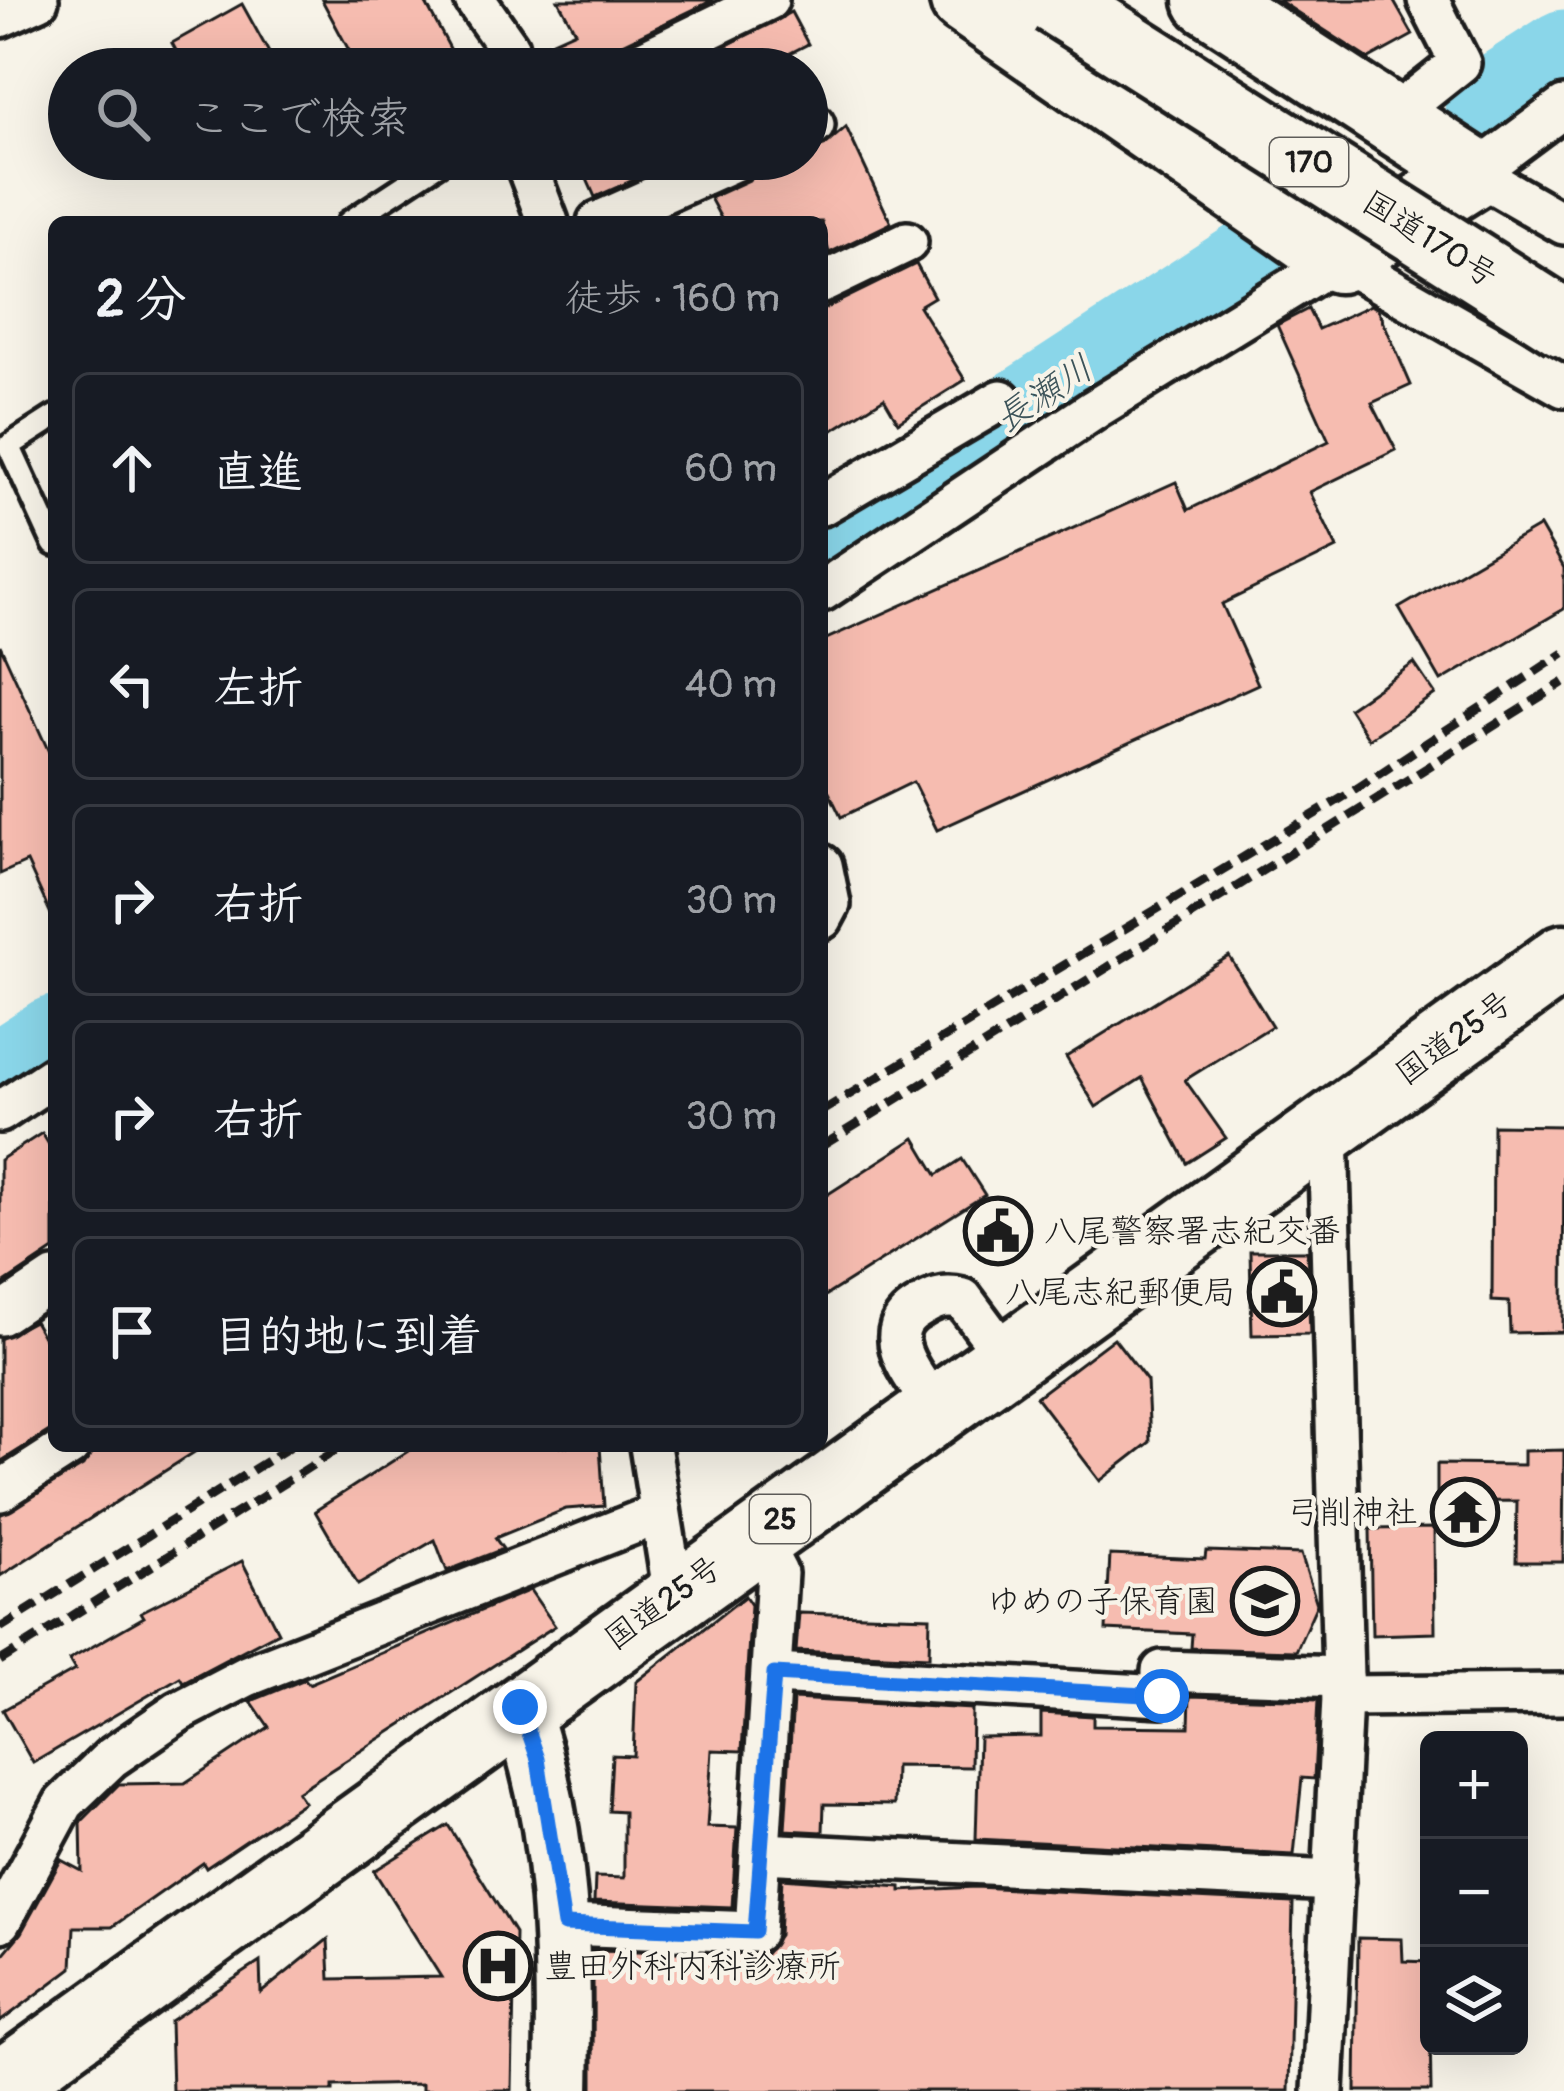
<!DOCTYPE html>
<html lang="ja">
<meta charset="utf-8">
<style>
body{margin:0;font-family:Pangolin,"Klee One",sans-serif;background:#20242c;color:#f1f3f6}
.controls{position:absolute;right:36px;bottom:36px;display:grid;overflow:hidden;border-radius:18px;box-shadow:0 12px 48px #0002}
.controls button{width:108px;height:108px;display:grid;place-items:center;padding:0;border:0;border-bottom:3px solid #363941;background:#171b24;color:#f1f3f6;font:60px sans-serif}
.stop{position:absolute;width:36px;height:36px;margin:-27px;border:9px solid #1a73e8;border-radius:50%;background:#fff}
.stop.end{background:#1a73e8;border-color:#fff;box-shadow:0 3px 12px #0008}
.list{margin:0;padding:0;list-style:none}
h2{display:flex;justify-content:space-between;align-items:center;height:156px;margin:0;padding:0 48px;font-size:51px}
h2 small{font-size:39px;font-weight:400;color:#9ea1a6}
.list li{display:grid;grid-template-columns:78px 1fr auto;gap:36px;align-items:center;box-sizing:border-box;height:192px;margin:0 24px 24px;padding:0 24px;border:3px solid #363941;border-radius:18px}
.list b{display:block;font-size:45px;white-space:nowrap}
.list em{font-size:39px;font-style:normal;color:#9ea1a6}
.icon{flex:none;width:66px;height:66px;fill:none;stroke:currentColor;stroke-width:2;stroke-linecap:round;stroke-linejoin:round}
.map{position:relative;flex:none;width:1564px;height:2091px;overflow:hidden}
.search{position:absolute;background:#171b24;box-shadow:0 12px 48px #0002;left:48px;top:48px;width:780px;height:132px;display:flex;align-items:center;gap:30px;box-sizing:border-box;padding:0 42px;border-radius:66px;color:#9ea1a6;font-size:45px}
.panel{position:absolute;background:#171b24;box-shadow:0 12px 48px #0002;left:48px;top:216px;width:780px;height:1236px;border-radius:18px}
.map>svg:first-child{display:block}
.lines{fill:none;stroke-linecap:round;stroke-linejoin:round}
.river{stroke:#8ad6e9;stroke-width:81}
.building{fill:#f6bcb0;stroke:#1c1c1c;stroke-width:3}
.lane-casing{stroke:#1c1c1c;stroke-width:30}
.street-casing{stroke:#1c1c1c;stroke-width:48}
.secondary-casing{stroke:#1c1c1c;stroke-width:63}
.highway-casing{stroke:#1c1c1c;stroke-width:75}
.lane{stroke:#f7f3e8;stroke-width:21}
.street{stroke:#f7f3e8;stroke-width:39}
.secondary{stroke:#f7f3e8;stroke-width:54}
.highway{stroke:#f7f3e8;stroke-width:66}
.rail{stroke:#1c1c1c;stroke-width:9;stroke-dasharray:18 9;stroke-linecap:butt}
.highway-bridge-casing{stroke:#1c1c1c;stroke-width:75;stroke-linecap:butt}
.highway-bridge{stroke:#f7f3e8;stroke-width:66}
.route{stroke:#1a73e8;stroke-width:15}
.labels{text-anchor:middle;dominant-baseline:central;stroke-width:9;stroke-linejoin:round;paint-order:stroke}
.shield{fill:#f7f3e8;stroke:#5e5c59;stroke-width:3}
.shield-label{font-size:30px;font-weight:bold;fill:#1c1c1c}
.street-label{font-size:33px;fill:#1c1c1c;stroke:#f7f3e8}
.poi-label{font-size:33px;fill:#1c1c1c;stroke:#f7f3e8;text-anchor:end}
.water-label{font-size:36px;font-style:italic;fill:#3d545a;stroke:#f7f3e8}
</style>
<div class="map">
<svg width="1564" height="2091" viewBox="0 0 1564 2091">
<rect width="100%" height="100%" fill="#f7f3e8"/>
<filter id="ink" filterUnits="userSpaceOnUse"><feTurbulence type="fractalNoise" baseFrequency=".00833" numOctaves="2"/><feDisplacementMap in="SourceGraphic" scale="24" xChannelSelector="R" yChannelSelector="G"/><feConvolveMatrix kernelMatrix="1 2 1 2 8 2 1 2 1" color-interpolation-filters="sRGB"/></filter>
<g filter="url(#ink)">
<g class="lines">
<g class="river">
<polyline points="1485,101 1564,50"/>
<polyline points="822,538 1265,249"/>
<polyline points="0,1071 54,1036"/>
</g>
</g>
<g class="building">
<polygon points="322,0 424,0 461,69 359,69"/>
<polygon points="558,0 713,0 616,47 602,69 535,69 533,50 575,31"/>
<polygon points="1278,0 1393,0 1413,35 1369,59"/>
<polygon points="242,4 278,69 186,69 172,43"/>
<polygon points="791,12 808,44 759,69 681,69"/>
<polygon points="846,127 891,223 829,253 822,222 723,222 710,198 749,180 762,159 807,159 807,152 824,146"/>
<polygon points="578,159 680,159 595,197"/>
<polygon points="916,264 934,297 919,306 965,380 898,422 884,398 822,437 822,310"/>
<polygon points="1371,305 1378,309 1411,385 1372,403 1396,450 1310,492 1337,548 1222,604 1258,684 937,830 913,782 841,817 822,778 822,641 1176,482 1188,510 1329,441 1277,325 1308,309 1318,329"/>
<polygon points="1540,526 1564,568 1564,609 1441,681 1399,608"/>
<polygon points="0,645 54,763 54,921 27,862 0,874"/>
<polygon points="1414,663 1435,694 1369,739 1349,708"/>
<polygon points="1229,956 1272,1026 1185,1080 1226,1138 1187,1163 1142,1078 1096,1107 1066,1057"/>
<polygon points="1493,1125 1564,1126 1563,1332 1510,1333 1509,1302 1492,1301"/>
<polygon points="42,1133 54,1153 54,1250 0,1286 0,1160"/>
<polygon points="915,1138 937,1175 962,1159 985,1195 822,1298 822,1198"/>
<polygon points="1250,1251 1307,1251 1310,1334 1252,1335"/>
<polygon points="34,1321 54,1356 54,1428 0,1462 0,1339"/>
<polygon points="1114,1338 1147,1381 1150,1442 1100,1481 1036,1397"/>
<polygon points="94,1446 204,1446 0,1576 0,1515 83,1466"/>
<polygon points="416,1446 600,1446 604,1506 566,1509 495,1538 503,1549 447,1571 435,1540 358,1585 315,1511"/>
<polygon points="1564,1450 1563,1562 1516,1562 1517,1501 1437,1502 1437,1464 1524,1465 1524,1451"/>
<polygon points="1434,1528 1435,1633 1372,1635 1370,1529"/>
<polygon points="1206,1551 1301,1554 1317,1604 1296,1651 1191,1648 1192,1634 1106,1630 1110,1555 1205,1559"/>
<polygon points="242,1561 278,1632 183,1682 180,1677 33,1763 3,1710 75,1670 69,1660 144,1617 141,1612"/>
<polygon points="530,1590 555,1626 297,1792 304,1802 206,1868 203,1863 112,1927 74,1927 72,1968 0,2022 0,1958 21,1933 61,1860 82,1871 81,1822 119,1784 185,1783 269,1727 251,1701 305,1679 309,1684"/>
<polygon points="745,1596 751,1605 742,1751 712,1750 707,1827 737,1828 732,1907 594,1902 595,1877 624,1878 624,1812 609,1811 612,1755 633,1756 636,1682"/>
<polygon points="799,1613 930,1617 929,1657 796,1651"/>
<polygon points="1190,1696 1318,1700 1314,1779 1302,1778 1294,1855 976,1839 979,1737 1041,1736 1041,1713 1093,1716 1093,1726 1189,1727"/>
<polygon points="793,1699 972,1709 971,1767 895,1766 894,1805 824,1804 823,1832 785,1830"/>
<polygon points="448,1825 515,1933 512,2090 422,2090 422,2084 333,2086 333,2091 172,2091 170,2021 260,1962 261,1993 328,1939 330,1979 441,1977 374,1871"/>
<polygon points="782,1878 901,1887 901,1891 975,1887 1293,1903 1289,2091 593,2091 593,1950 765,1954 779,1935"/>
<polygon points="1358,1938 1402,1939 1403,1961 1429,1962 1431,2091 1356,2091"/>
</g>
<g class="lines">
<defs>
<g id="lane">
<polyline points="349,222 445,159"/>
<polyline points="54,417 9,446 54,544"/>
</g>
<g id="street">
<polyline points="475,0 508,47 511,69"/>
<polyline points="0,17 38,0"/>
<polyline points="626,69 768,0"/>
<polyline points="1564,107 1475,173 1564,224"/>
<polyline points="1391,118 1460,63 1428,0"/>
<polyline points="807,128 814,125"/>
<polyline points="524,159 548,222"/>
<polyline points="598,222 738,159"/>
<polyline points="822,283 907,242"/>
<polyline points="822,505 1001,400"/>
<polyline points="822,591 1095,409 1339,259 1564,387"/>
<polyline points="822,865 830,904 822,919"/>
<polyline points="0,1112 54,1076"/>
<polyline points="0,1315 54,1279"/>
<path d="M 937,1410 C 918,1381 874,1335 917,1309 C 933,1299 943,1294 963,1299 L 1006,1357"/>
<polyline points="650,1446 674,1596"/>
<polyline points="0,1491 70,1446"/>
<polyline points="774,1674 1162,1696 1162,1671 1343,1677"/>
<polyline points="1342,1696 1564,1694"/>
<polyline points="761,1853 1334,1881"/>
<polyline points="0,1922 64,1803 111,1758 178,1712 247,1676 658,1514"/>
<polyline points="564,1925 755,1932 777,1573 757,1535"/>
<polyline points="1323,2091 1343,1677 1328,1129"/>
</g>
<path id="secondary" d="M 520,1707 C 564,1833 565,1959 562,2091"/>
<g id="highway">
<polyline points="964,0 1339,259 1475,173 1208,0"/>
<polyline points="0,2085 1564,958"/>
</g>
</defs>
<use href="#lane" class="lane-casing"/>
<use href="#street" class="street-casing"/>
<use href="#secondary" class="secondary-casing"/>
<use href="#highway" class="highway-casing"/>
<use href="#lane" class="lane"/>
<use href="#street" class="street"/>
<use href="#secondary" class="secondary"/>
<use href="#highway" class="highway"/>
<g class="rail">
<polyline points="822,1111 1350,793 1564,653"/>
<polyline points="822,1146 1564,682"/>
<polyline points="0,1628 291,1446"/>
<polyline points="0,1661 343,1446"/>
</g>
<defs>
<polyline id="highway-bridge" points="1054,0 1564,323"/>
</defs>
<use href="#highway-bridge" class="highway-bridge-casing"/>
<use href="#highway-bridge" class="highway-bridge"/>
</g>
</g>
<g class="lines" filter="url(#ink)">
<polyline class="route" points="520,1707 538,1759 564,1925 755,1932 774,1674 1162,1696"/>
</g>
<defs>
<symbol id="civic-ring" viewBox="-11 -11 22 22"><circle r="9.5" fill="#f7f3e8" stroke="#1c1c1c" stroke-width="1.5"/><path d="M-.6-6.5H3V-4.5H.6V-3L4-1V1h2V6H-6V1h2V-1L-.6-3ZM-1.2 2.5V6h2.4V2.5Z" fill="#1c1c1c"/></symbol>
<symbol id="temple-ring" viewBox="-11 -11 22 22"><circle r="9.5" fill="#f7f3e8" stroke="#1c1c1c" stroke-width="1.5"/><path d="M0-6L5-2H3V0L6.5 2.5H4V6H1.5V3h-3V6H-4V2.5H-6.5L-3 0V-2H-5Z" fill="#1c1c1c"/></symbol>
<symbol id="school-ring" viewBox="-11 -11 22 22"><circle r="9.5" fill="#f7f3e8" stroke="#1c1c1c" stroke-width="1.5"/><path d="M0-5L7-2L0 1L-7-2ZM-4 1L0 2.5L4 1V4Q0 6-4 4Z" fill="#1c1c1c"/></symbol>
<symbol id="hospital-ring" viewBox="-11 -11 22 22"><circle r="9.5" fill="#f7f3e8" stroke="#1c1c1c" stroke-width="1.5"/><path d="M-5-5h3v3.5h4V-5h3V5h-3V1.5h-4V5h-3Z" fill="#1c1c1c"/></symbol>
</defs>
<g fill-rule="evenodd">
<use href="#civic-ring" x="960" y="1193" width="76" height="76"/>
<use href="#civic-ring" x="1244" y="1254" width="76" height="76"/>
<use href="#temple-ring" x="1427" y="1474" width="76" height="76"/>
<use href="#school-ring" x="1227" y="1563" width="76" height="76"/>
<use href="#hospital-ring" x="460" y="1928" width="76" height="76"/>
</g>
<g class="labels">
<g class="shield">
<rect x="1270" y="138" width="78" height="48" rx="9"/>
<rect x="750" y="1495" width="60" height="48" rx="9"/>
</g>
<g class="shield-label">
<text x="1309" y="162">170</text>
<text x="780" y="1519">25</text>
</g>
<g class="street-label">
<text transform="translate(1430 239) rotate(32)">国道170号</text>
<text transform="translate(1454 1038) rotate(-36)">国道25号</text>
<text transform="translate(663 1603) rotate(-36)">国道25号</text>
</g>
<g class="poi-label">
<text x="1044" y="1231" text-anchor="start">八尾警察署志紀交番</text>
<text x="1236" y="1292">八尾志紀郵便局</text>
<text x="1418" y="1512">弓削神社</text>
<text x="1218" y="1601">ゆめの子保育園</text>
<text x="544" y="1966" text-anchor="start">豊田外科内科診療所</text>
</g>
<g class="water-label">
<text transform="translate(1044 394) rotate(-33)">長瀬川</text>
</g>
</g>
</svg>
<div class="controls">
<button>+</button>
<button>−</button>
<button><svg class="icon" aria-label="layers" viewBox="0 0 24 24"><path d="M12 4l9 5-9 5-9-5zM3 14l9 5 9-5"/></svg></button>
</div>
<div class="stop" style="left:1162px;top:1696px"></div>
<div class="stop end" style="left:520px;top:1707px"></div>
<div class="search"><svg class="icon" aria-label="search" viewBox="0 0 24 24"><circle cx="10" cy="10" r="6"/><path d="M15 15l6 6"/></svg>ここで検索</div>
<section class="panel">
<h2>2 分<small>徒歩 · 160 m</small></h2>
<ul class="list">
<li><svg class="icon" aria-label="ahead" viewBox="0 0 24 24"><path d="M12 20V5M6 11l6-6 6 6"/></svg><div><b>直進</b></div><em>60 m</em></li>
<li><svg class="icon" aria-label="left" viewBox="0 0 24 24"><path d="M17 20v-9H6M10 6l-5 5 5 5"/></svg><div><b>左折</b></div><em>40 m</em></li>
<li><svg class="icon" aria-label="right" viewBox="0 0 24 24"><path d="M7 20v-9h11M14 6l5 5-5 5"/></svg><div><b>右折</b></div><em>30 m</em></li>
<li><svg class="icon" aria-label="right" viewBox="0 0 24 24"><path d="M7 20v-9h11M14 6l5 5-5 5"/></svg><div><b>右折</b></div><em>30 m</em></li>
<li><svg class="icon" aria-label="arrive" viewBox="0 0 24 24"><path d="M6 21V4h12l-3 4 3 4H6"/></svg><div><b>目的地に到着</b></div></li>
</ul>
</section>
</div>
